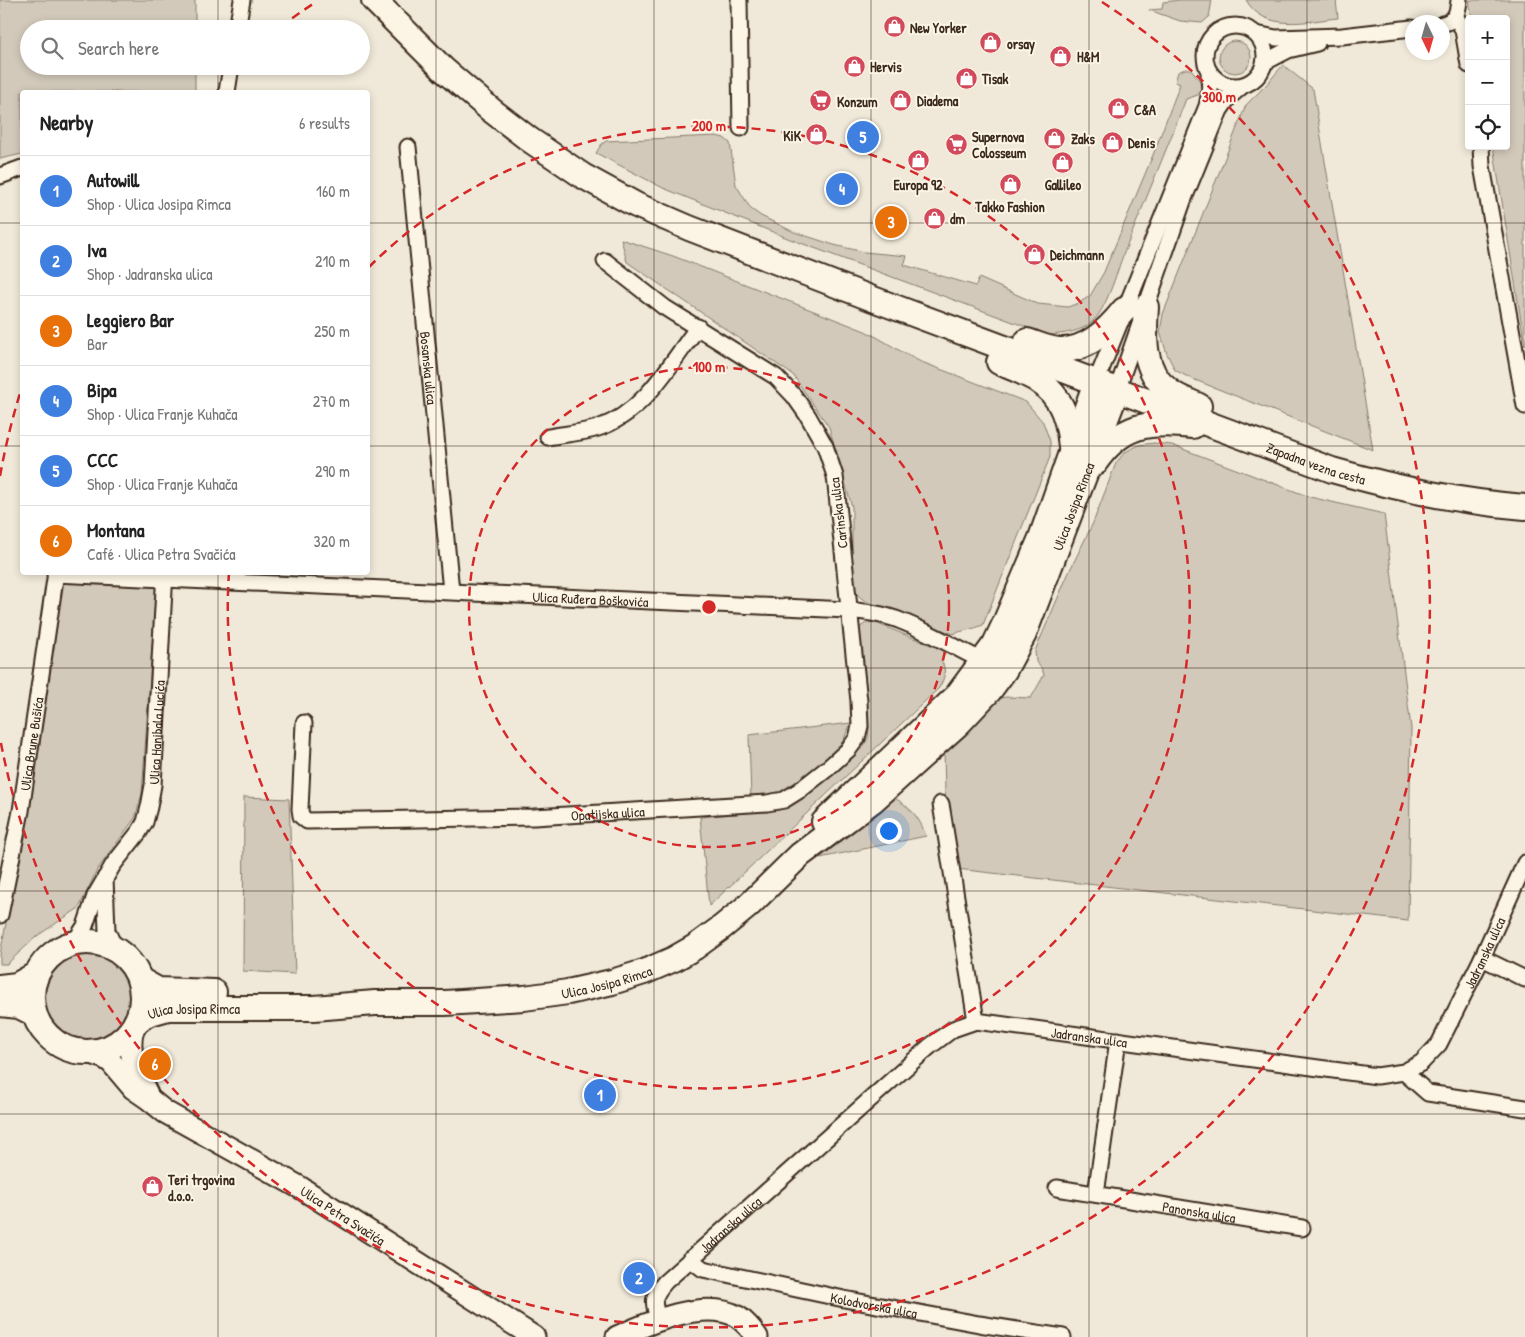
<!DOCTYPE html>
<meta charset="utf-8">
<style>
body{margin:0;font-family:"Patrick Hand",sans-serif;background:#f2f2f2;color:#222}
.controls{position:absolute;right:15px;top:15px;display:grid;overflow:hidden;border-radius:5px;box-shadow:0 2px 8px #0003}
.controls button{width:45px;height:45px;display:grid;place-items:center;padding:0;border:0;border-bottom:1px solid #e0e0e0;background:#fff;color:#222;font:25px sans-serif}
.compass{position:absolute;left:1405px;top:15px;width:45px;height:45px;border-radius:50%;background:#fff;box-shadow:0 2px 8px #0003;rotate:175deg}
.you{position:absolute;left:888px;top:830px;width:18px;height:18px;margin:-12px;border:4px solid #fff;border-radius:50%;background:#1a73e8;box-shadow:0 0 0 8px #1a73e833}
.badge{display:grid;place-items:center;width:32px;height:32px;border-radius:50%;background:#0b8043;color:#fff;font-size:16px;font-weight:700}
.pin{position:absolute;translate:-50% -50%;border:2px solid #fff;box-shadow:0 1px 5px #0006}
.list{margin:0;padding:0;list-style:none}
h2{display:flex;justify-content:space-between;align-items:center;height:65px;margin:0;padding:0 20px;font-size:21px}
h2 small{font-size:16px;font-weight:400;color:#767676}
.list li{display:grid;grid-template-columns:32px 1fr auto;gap:15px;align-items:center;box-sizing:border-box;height:70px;padding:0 20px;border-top:1px solid #e0e0e0}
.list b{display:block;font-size:19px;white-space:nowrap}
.list p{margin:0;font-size:16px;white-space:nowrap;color:#767676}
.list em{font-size:16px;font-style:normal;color:#767676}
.icon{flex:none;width:28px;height:28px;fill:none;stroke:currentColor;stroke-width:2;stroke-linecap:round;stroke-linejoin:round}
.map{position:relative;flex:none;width:1525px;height:1337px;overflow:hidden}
.search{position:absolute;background:#fff;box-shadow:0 2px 8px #0003;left:20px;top:20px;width:350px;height:55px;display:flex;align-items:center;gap:12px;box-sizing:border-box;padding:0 18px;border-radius:28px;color:#767676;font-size:19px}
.panel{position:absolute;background:#fff;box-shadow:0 2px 8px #0003;left:20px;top:90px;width:350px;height:485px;border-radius:5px}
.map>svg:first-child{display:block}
.green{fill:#d2c9ba;stroke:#867a6c}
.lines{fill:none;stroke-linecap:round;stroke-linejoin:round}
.minor-casing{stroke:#3b2a1e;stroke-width:19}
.secondary-casing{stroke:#3b2a1e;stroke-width:25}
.primary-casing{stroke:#3b2a1e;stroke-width:28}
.minor{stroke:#fcf5e5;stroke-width:15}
.secondary{stroke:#fcf5e5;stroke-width:21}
.primary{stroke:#fcf5e5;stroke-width:24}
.grid{fill:none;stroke:#3b2a1e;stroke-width:1;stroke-opacity:0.55}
.ring{fill:none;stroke:#d62828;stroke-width:2.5;stroke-dasharray:9 6}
.labels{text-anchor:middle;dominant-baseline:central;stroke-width:4;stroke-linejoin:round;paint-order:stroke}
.poi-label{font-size:14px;font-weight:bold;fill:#3b2a1e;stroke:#fcf5e5;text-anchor:start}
.street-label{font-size:14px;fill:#3b2a1e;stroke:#fcf5e5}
.centre{fill:#d62828;stroke:#fcf5e5;stroke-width:2.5}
.ring-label{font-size:15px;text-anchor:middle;font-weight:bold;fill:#d62828;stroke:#fcf5e5;stroke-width:4;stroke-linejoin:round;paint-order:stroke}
</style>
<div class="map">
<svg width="1525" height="1337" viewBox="0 0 1525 1337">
<rect width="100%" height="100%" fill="#f0e9d9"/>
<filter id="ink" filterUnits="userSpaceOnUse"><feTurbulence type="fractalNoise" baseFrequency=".02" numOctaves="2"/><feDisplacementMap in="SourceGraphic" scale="10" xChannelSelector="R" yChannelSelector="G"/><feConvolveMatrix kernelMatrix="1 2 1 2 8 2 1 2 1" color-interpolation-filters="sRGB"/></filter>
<g filter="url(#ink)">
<g class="green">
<polygon points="0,0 195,0 195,29 29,29 29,66 195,66 195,92 22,92 22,154 0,159"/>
<polygon points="1180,0 1212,0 1209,17 1202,23 1180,21 1149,10 1162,9 1163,2"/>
<path d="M 1246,0 L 1336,0 L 1338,18 C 1306,21 1265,33 1246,0 Z"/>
<polygon points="1469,0 1525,0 1525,345 1493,146 1506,146 1506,19 1472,19"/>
<circle cx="1235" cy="57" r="16"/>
<polygon points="1283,65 1313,89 1373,450 1190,378 1175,370 1167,354 1160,332 1163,314 1246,105 1267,84"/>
<path d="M 1185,69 L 1191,69 L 1200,81 L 1201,89 L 1198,95 L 1186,99 C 1167,149 1146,198 1126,248 C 1118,267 1108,306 1094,320 C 1083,332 1063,334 1048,335 L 790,239 L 663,188 L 596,153 L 601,145 L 606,141 L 716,136 L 724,138 L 730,143 L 736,185 L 751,209 L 761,216 L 794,232 L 834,245 L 864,252 L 907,256 L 904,265 L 976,286 L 979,278 L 1038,304 L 1068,307 L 1079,303 L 1090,296 L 1104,272 L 1153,155 L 1180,84 L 1175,82 L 1178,72 Z"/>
<path d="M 621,239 L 673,256 L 865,331 C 884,340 900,352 919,361 L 1026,402 L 1043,422 L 1050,441 L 1050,457 L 983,625 C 973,630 962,630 953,634 L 897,611 L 874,606 L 861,598 L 852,589 L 852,507 L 829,427 L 793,375 L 627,262 Z"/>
<polygon points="1154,443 1172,445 1310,497 1384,514 1411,728 1408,921 957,869 945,793 944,753 994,700 1006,697 1031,698 1044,675 1042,669 1036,662 1035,651 1069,572 1093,523 1116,463 1125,452 1139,445"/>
<polygon points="62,573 157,573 142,794 135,818 97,870 79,908 37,936 7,964 0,964 0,955 40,741"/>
<path d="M 873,622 L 946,651 L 941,660 C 947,671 945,677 939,688 L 709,906 L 700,817 L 779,810 L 793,805 L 863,747 L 868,738 L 869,728 L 857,646 L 859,628 L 866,623 Z"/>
<polygon points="851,723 843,741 833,753 788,789 770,797 751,799 749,735"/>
<polygon points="244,797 289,799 295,974 243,971"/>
<path d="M 895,798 C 911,808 920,818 926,836 L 820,858 Z"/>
<circle cx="88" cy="998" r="43"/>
</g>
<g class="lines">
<defs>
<g id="minor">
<polyline points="739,0 741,128"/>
<polyline points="1456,17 1463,30 1469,65"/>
<path d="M 1442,24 C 1456,21 1458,12 1459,0"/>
<circle cx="1235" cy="56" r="30"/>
<polyline points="237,29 242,0"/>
<polyline points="1256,34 1276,38 1342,36 1412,28"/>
<polyline points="1265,62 1288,50 1317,43"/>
<polyline points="227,92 231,66"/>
<polyline points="1481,146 1482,166 1525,406"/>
<path id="s1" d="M 408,147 L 451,591"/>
<polyline points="0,176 22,168"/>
<polyline points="1096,382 1207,106 1210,91 1209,74"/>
<polyline points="1117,390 1183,201 1220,110 1229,97 1242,86"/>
<path d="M 548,437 C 564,434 582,433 598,428 C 644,413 670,364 698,327"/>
<path id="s2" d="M 55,574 L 848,610 C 866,612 884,614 901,621 C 932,633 959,650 989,664"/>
<path id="s3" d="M 304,723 L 300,809 L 301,816 L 307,821 L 534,817 L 767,803 L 784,800 L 800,790 L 828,768 L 849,749 L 857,738 L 860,726 L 859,701 L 835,476 L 825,446 L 808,416 L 794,396 L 776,377 L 664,307 L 605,261"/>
<polyline points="941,804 976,1021"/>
<polyline points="105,878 107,931 116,950"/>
<path id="s4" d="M 0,915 L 21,811 L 56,572"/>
<path id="s5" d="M 74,943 L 85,926 L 95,896 L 113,865 L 139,832 L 145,822 L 149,807 L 153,785 L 165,572"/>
<polyline points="1482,958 1525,979"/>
<polyline points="1404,1072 1428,1093 1525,1108"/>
<path id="s6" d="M 1057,1188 L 1302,1228"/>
<polyline points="1096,1194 1118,1040"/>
<path id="s7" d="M 690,1259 L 703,1269 L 844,1299 L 979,1324 L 1063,1337"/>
<path id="s8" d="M 659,1320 C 652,1302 652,1297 665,1282 L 929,1047 L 953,1029 L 976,1021 L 1377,1076 L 1404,1072 L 1421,1063 L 1439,1044 L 1482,958 L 1525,863"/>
</g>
<g id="secondary">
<path d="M 133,1029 C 126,1052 137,1074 147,1094"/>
<path id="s9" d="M 92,1053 L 105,1058 L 111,1062 L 133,1088 L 149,1099 L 165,1112 L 301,1188 L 534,1337"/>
<path d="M 617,1337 C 648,1323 705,1298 738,1317 C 745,1322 752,1330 757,1337"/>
</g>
<g id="primary">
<path id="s10" d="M 374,0 L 444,70 L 491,110 L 530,140 L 583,176 L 636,205 L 689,228 L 873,299 L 1332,470 C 1395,488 1459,502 1525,507"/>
<path d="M 1146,307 C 1144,336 1142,371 1168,390 C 1177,398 1189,401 1199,406"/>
<path d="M 1027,341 C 1037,344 1049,350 1060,350 C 1087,351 1109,329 1124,310"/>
<path d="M 999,362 C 1007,366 1016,369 1024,373 C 1058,388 1068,412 1071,447"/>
<path d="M 1094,464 C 1121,424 1147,421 1193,426"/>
<polyline points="824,822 956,697 995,644 1005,623 1041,538 1096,382"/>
<circle cx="87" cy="997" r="55"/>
<polyline points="140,980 158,990 214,992"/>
<polyline points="0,987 17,985 35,975"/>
<polyline points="0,1004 19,1006 33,1013"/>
<path id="s11" d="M 136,1022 L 147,1014 L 168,1008 L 314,1008 L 375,1003 L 445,1003 L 524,998 L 568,992 L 612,982 L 644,972 L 674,959 L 695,947 L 721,928 L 748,906 L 800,855 L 872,801 L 959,723 L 990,690 L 1004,671 L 1024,634 L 1117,390"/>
</g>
</defs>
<use href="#minor" class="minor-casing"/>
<use href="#secondary" class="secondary-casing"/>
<use href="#primary" class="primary-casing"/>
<use href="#minor" class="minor"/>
<use href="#secondary" class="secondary"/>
<use href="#primary" class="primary"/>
</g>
</g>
<path class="grid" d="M 218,0 L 218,29M 436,0 L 436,1337M 654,0 L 654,1337M 871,0 L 871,1337M 1089,0 L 1089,1337M 1307,0 L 1307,1337M 218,66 L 218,92M 0,223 L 22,223M 368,223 L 1525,223M 0,446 L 22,446M 368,446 L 1525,446M 218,572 L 218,1337M 0,668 L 1525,668M 0,891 L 1525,891M 0,1114 L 1525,1114"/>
<g class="ring">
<circle cx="709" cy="607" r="240"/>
<path d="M369 267A481 481 0 1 1 229 573"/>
<path d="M0 476A721 721 0 0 1 21 390M280 27A721 721 0 0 1 316 2M1102 2A721 721 0 1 1 0 738"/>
</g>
<defs>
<symbol id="shop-disc" viewBox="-11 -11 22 22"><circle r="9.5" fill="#d1495b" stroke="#fcf5e5"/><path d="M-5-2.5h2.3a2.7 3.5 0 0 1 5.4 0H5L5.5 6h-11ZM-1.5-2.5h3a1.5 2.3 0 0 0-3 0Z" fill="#fff"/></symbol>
<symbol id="supermarket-disc" viewBox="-11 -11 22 22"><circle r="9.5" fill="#d1495b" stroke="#fcf5e5"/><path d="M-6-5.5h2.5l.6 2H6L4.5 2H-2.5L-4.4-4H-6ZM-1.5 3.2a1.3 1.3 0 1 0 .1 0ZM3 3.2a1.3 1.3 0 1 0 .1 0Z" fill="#fff"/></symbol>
</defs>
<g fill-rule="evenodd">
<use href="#shop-disc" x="882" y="14" width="25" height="25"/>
<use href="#shop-disc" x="978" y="30" width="25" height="25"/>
<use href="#shop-disc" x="1048" y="44" width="25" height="25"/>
<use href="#shop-disc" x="842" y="54" width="25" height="25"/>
<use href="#shop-disc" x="954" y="66" width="25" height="25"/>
<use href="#shop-disc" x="888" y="88" width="25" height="25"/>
<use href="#supermarket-disc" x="808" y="88" width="25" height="25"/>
<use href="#shop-disc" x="1106" y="96" width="25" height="25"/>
<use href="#shop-disc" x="804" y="122" width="25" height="25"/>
<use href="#shop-disc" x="1042" y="126" width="25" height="25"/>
<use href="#shop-disc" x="1100" y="130" width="25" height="25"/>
<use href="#supermarket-disc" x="944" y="132" width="25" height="25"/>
<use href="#shop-disc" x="906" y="148" width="25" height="25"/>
<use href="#shop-disc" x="1050" y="150" width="25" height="25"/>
<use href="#shop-disc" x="998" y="172" width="25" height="25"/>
<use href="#shop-disc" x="922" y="206" width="25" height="25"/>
<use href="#shop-disc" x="1022" y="242" width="25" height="25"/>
<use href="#shop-disc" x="140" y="1174" width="25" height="25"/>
</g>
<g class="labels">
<g class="poi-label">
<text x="910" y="27">New Yorker</text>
<text x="1007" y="43">orsay</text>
<text x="1077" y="56">H&amp;M</text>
<text x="870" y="66">Hervis</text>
<text x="982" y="78">Tisak</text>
<text x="917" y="100">Diadema</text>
<text x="837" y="101">Konzum</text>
<text x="1134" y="109">C&amp;A</text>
<text x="801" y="135" text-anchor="end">KiK</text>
<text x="972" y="136">Supernova<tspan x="972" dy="16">Colosseum</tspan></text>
<text x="1071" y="138">Zaks</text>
<text x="1128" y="142">Denis</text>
<text x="918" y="184" text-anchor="middle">Europa 92</text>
<text x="1063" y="184" text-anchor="middle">Gallileo</text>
<text x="1010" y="206" text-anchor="middle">Takko Fashion</text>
<text x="950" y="218">dm</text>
<text x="1050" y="254">Deichmann</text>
<text x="168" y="1179">Teri trgovina<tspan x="168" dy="16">d.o.o.</tspan></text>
</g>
<g class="street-label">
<text stroke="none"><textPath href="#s1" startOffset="222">Bosanska ulica</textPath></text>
<text stroke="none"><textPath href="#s10" startOffset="1062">Zapadna vezna cesta</textPath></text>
<text stroke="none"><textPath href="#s11" startOffset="1166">Ulica Josipa Rimca</textPath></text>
<text transform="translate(838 513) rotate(-97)">Carinska ulica</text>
<text stroke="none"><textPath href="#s2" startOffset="536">Ulica Ruđera Boškovića</textPath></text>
<text stroke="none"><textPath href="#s5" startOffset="232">Ulica Hanibala Lucića</textPath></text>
<text stroke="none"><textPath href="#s4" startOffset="174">Ulica Brune Bušića</textPath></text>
<text stroke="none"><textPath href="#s3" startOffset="402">Opatijska ulica</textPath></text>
<text stroke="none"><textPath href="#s8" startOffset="1029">Jadranska ulica</textPath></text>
<text stroke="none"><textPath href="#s11" startOffset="476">Ulica Josipa Rimca</textPath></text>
<text stroke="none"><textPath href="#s11" startOffset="61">Ulica Josipa Rimca</textPath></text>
<text stroke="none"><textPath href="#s8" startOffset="564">Jadranska ulica</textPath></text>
<text stroke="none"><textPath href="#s6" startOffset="144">Panonska ulica</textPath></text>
<text stroke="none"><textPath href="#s9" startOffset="301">Ulica Petra Svačića</textPath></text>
<text stroke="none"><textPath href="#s8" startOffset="129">Jadranska ulica</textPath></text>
<text stroke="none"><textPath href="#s7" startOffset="191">Kolodvorska ulica</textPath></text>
</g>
</g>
<circle cx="709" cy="607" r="8" class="centre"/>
<g class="ring-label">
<text x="1219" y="102">300 m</text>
<text x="709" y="131">200 m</text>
<text x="709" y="372">100 m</text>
</g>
</svg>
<div class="controls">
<button>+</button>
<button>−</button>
<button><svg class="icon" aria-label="locate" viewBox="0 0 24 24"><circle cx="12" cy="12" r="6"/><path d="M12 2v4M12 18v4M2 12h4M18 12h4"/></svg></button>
</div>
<svg class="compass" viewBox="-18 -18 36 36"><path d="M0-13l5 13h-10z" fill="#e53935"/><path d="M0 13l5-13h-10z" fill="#767676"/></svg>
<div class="you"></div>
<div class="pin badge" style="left:600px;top:1095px;background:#3f7fe0">1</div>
<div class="pin badge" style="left:639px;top:1278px;background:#3f7fe0">2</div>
<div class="pin badge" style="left:891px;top:222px;background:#e8710a">3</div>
<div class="pin badge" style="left:842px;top:189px;background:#3f7fe0">4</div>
<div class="pin badge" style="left:863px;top:137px;background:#3f7fe0">5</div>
<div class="pin badge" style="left:155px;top:1064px;background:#e8710a">6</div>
<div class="search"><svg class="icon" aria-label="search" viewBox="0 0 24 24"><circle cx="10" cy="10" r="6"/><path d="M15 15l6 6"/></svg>Search here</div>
<section class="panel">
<h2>Nearby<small>6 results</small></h2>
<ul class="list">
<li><span class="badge" style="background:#3f7fe0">1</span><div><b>Autowill</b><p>Shop · Ulica Josipa Rimca</p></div><em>160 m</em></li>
<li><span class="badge" style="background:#3f7fe0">2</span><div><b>Iva</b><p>Shop · Jadranska ulica</p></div><em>210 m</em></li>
<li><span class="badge" style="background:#e8710a">3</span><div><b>Leggiero Bar</b><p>Bar</p></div><em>250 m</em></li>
<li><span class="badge" style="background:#3f7fe0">4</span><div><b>Bipa</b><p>Shop · Ulica Franje Kuhača</p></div><em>270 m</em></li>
<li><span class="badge" style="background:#3f7fe0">5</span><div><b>CCC</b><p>Shop · Ulica Franje Kuhača</p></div><em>290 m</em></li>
<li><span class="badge" style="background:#e8710a">6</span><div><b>Montana</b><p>Café · Ulica Petra Svačića</p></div><em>320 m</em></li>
</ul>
</section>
</div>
